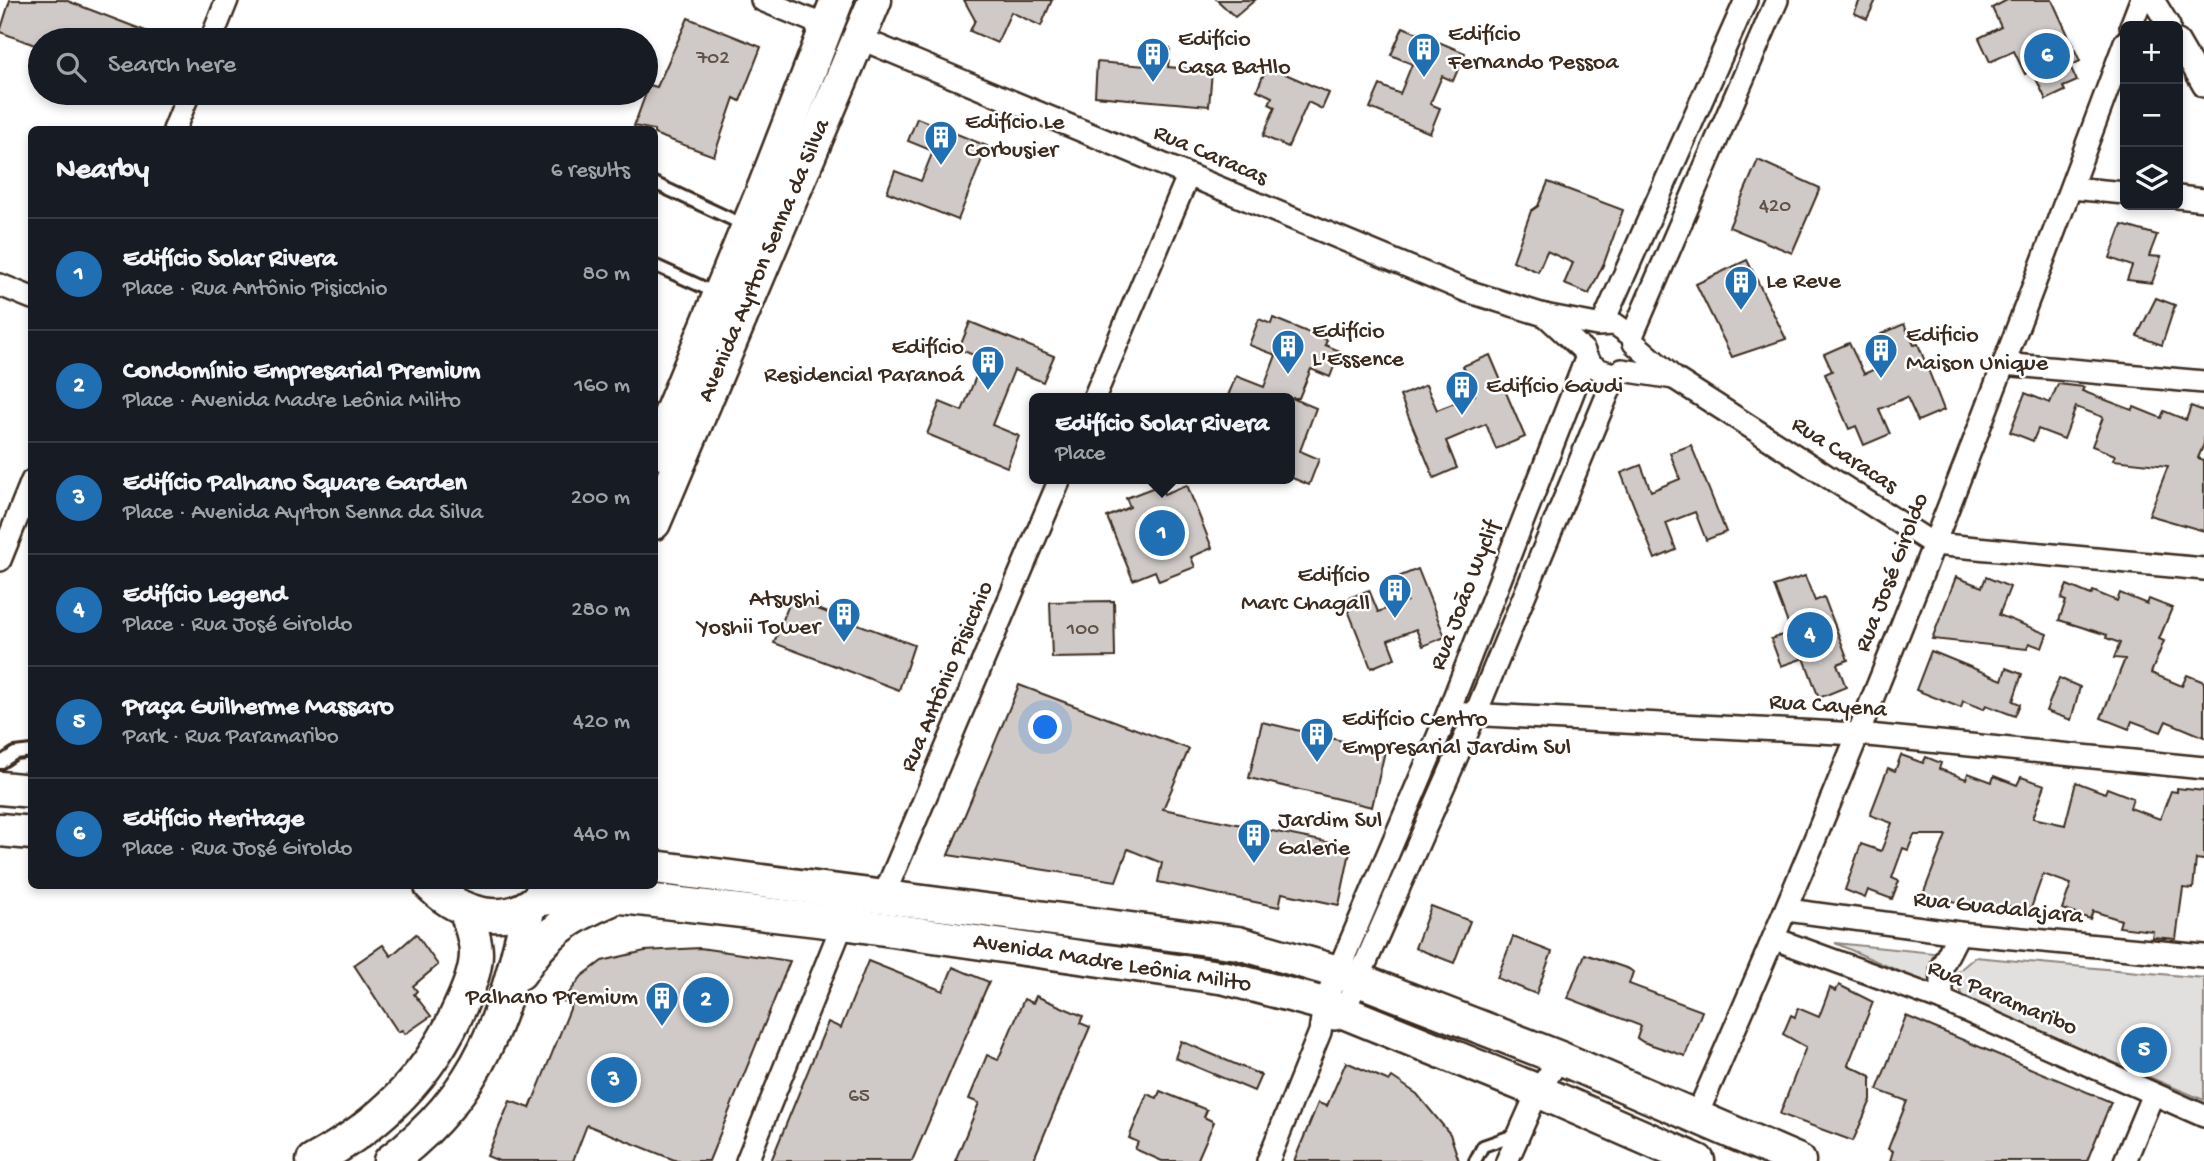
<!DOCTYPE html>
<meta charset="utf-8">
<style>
body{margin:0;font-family:"Gochi Hand",sans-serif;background:#20242c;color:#f1f3f6}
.controls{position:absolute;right:21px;top:21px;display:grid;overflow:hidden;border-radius:10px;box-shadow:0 4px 10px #0003}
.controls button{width:63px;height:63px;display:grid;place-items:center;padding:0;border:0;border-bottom:2px solid #363941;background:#171b24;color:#f1f3f6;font:35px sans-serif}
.you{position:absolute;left:1046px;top:728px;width:24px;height:24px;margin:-18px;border:5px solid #fff;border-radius:50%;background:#1a73e8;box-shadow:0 0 0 10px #1a73e833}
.badge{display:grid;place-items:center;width:46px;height:46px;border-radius:50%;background:#1f6fb2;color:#fff;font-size:23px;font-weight:700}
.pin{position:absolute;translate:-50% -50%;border:4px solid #fff;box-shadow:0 2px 7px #0006}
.popup{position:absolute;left:1029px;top:393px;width:266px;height:91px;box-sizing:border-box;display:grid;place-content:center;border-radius:10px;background:#171b24;filter:drop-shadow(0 2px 5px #0005);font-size:23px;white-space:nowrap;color:#9ea1a6}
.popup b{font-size:26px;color:#f1f3f6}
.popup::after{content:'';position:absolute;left:50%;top:100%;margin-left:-14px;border:14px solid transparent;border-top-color:#171b24}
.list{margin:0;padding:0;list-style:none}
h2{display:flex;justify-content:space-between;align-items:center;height:91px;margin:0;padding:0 28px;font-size:30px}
h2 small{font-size:23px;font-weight:400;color:#9ea1a6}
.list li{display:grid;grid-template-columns:46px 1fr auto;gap:21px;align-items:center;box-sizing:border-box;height:112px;padding:0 28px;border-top:2px solid #363941}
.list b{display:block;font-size:26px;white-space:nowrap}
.list p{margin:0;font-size:23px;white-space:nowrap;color:#9ea1a6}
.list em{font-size:23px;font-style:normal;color:#9ea1a6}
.icon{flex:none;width:38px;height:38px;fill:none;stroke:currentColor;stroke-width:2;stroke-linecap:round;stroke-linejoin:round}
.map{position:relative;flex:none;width:2204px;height:1161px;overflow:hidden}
.search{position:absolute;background:#171b24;box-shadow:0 4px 10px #0003;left:28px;top:28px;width:630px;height:77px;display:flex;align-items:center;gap:18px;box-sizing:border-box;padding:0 24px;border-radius:38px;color:#9ea1a6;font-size:26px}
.panel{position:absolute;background:#171b24;box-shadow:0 4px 10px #0003;left:28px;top:126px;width:630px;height:763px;border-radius:10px}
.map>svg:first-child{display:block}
.green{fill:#e2e0de;stroke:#8e857e;stroke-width:2}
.building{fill:#cfcac7;stroke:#3b2a1e;stroke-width:2}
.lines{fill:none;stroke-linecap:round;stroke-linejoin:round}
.service-casing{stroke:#3b2a1e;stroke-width:16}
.minor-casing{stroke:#3b2a1e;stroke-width:26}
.secondary-casing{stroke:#3b2a1e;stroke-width:37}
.service{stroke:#fff;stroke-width:10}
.minor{stroke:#fff;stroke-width:21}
.secondary{stroke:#fff;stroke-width:32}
.labels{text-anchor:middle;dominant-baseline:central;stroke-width:5;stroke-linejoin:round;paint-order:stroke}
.number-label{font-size:21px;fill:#605248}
.poi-label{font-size:24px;fill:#3b2a1e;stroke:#fff;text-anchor:start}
.street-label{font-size:24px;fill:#3b2a1e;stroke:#fff}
</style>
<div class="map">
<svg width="2204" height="1161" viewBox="0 0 2204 1161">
<rect width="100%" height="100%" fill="#fff"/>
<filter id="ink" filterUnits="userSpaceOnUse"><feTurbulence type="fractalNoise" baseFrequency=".0143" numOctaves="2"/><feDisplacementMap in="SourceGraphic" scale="14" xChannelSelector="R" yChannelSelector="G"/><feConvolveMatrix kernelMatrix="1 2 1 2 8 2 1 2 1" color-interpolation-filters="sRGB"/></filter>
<g filter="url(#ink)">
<g class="green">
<polygon points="1835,943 1934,953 1929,968 1930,985"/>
<polygon points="1975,957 2204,978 2204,1100 1965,1001 1954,975"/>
</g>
<g class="building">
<polygon points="10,0 65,0 169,40 40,40 40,47 0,32"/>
<polygon points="964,0 1052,0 1041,26 1011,12 997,43 970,31 975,20"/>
<polygon points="1217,0 1255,0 1235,17"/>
<polygon points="1860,0 1876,0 1867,19 1854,13"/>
<polygon points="2007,0 2052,0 2080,61 2070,66 2077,81 2063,87 2065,91 2046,100 2032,70 2025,74 2014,51 1990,62 1979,38 2001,27 1992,8"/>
<polygon points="688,18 761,47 740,101 734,98 714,156 654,134 654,130 634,126 649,85 657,87"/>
<polygon points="1403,27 1465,53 1453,81 1442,76 1430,104 1440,108 1430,133 1370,108 1380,85 1400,94 1412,64 1391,55"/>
<polygon points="1148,46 1170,48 1168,67 1212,71 1209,106 1095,96 1097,62 1146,66"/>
<polygon points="1267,66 1329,93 1322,109 1308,102 1288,147 1263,136 1275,107 1269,104 1272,97 1257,90"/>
<polygon points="917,118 987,146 958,220 887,192 895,171 921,181 933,151 908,141"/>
<polygon points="1758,160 1820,188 1792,253 1729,227"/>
<polygon points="1548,182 1623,210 1604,263 1589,294 1564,284 1573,263 1547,251 1538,272 1513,261 1531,211 1538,206"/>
<polygon points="2122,225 2157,235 2149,256 2161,257 2152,283 2127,280 2132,266 2110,258"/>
<polygon points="1747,260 1786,339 1732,357 1696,284"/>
<polygon points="2156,298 2175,305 2162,345 2137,336"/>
<polygon points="1273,318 1327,340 1325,345 1340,351 1330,377 1311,369 1299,398 1292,398 1316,408 1300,451 1319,459 1309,485 1290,477 1290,398 1227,398 1236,376 1264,387 1276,355 1249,345 1259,319 1271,324"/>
<polygon points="970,322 1054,356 1043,382 1014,370 992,425 1019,436 1007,467 927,434 940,402 962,411 983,359 959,349"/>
<polygon points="1904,324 1914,345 1918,344 1944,410 1918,421 1907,397 1879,409 1890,434 1864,445 1856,426 1849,429 1825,374 1832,371 1824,354 1849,343 1864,374 1893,361 1881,334"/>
<polygon points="1490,355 1525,437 1496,449 1486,424 1446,441 1457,468 1434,478 1400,396 1426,385 1437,410 1475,395 1463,366"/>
<polygon points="2058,384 2084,387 2082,391 2132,410 2134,407 2161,418 2164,411 2186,420 2191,406 2204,411 2204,444 2198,458 2204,460 2204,531 2149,515 2168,466 2113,460 2115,455 2092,446 2103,417 2076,407 2064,439 2038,429 2033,441 2010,432 2025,393 2050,403"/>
<polygon points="1691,445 1726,532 1706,540 1695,512 1666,523 1676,550 1655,559 1621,473 1641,465 1651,491 1680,479 1670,453"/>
<polygon points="1160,485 1164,494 1187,485 1212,548 1191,557 1195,567 1159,581 1155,571 1133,580 1107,517 1130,507 1126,498"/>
<polygon points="1418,569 1445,637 1423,646 1416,629 1388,640 1395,658 1371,668 1344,600 1369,590 1378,612 1407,601 1398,577"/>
<polygon points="1805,576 1815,601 1824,597 1848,660 1837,664 1846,687 1819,698 1804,658 1781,666 1771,639 1791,632 1774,586"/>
<polygon points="1956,577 1982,587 1986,577 2010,587 1999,615 2047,634 2042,648 2029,643 2027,649 1932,639"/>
<polygon points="2067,585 2091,595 2093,591 2117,601 2120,593 2147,604 2149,599 2172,608 2159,639 2164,641 2151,673 2182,686 2187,675 2204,682 2204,737 2166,721 2161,732 2132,721 2129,729 2101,718 2125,659 2114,658 2120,643 2106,638 2107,635 2059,620 2066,601 2061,599"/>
<polygon points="791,599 914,645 899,690 774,643"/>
<polygon points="1114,601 1115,657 1052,658 1050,602"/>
<polygon points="1931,651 2002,680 2006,668 2022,674 2013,701 2020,704 2015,716 1986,705 1984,709 1963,701 1961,708 1916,690"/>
<polygon points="2059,678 2080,687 2071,720 2046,711"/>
<polygon points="1019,685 1189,749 1163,809 1351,847 1339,905 1282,893 1279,907 1158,882 1162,863 1128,849 1116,881 948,855"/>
<polygon points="1262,722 1385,751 1372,807 1249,778"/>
<polygon points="1901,755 1923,763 1926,757 1941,763 1939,769 1966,779 1968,773 1992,782 1994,776 2017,785 2021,777 2045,785 2033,818 2065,825 2076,782 2105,793 2107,788 2133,798 2130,808 2160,819 2171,791 2177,792 2177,788 2204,791 2204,860 2196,859 2193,889 2183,888 2176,939 2152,937 2153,931 2119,927 2121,920 2093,911 2090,919 2062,909 2071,884 2043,874 2029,914 2003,904 2000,911 1974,902 1972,907 1949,900 1947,906 1922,897 1946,835 1914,835 1908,850 1903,848 1892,878 1899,881 1892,899 1868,890 1865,898 1845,890 1861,844 1881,851 1892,823 1870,815 1888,768 1895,771"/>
<polygon points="1431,906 1470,921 1454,963 1415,948"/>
<polygon points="416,934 438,965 413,986 417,991 414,994 431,1016 405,1034 402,1030 398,1032 354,965 383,945 391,956"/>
<polygon points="1513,937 1552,952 1536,994 1497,978"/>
<polygon points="700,948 790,961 709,1161 677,1161 587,1125 573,1161 499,1161 487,1156 510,1101 530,1108 572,1004 563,1001 582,976 602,961 645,951"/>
<polygon points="1585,954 1629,969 1633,972 1629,984 1702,1011 1685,1056 1643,1042 1637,1038 1641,1026 1568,998"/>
<polygon points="868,961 943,991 953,967 989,982 912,1161 771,1161 828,1022 841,1028"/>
<polygon points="1839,985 1873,1002 1848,1065 1871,1076 1871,1100 1853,1141 1780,1114 1806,1047 1783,1034 1791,1015 1795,1017 1798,1008 1819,1017 1830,988 1836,991"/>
<polygon points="1036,996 1083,1016 1080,1023 1090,1027 1033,1161 955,1161 979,1103 969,1099 987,1055 998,1060 1024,999 1033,1003"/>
<polygon points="1906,1016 2111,1102 2087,1161 1890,1161 1893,1151 1888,1149 1907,1101 1877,1090"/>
<polygon points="1181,1041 1261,1075 1254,1091 1175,1058"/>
<polygon points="1346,1062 1389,1081 1392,1077 1417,1094 1450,1134 1459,1161 1294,1161 1318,1103 1327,1106"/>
<polygon points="1160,1091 1207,1110 1204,1117 1214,1122 1197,1161 1162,1161 1135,1149 1138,1142 1129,1138 1147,1094 1157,1098"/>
</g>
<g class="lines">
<defs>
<g id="service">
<polyline points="654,183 746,226"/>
<polyline points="654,265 716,293"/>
<polyline points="0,763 15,753 32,751"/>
<polyline points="1475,1161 1483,1146 1517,1134"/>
</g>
<g id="minor">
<polyline points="762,0 825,26"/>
<polyline points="2153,0 2169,26"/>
<polyline points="2131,26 2141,0"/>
<polyline points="859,38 1467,291 1544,315 1597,325 1615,324 1632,336 1634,343 1674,378 1933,544 2204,569"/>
<polyline points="211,40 227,0"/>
<polyline points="2178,41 2204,86"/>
<polyline points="174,130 189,93"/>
<polyline points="2071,188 2125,193"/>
<polyline points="2178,197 2204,200"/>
<polyline points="0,285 32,298"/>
<path d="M 1545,315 L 1584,351 C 1588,367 1601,372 1616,374 L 1622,370 L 1674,378"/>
<polyline points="1603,323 1746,0"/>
<polyline points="1632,336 1777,0"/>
<polyline points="2003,364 2204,382"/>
<polyline points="1094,398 1188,176"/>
<polyline points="0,560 32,481"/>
<polyline points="1448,713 1858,734 2204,768"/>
<polyline points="884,895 1060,479"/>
<polyline points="1787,910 1959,933 2204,956"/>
<polyline points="1775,939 1942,1000 2204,1116"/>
<polyline points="1942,1000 1942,966 1959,933"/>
<polyline points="1335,1019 1343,1012 1354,989 1475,715 1616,374"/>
<path d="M 1696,1117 C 1852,764 1991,403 2125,42"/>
<polyline points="747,1161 843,923"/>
<polyline points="1268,1161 1320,1032 1324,1004 1448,713 1586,359"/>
<polyline points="1507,1161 1538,1091 1560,1058"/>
<polyline points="2125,1161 2153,1094"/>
</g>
<g id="secondary">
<polyline points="654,453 765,185 837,0"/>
<polyline points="654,523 875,0"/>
<polyline points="0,788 32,791"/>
<polyline points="0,830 32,833"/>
<polyline points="654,867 1238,943 1338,972 1560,1058 1799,1161"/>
<path d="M 431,886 C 460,914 508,930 541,896"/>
<polyline points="537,900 587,893 843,923 1226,978 1324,1004 1538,1091 1698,1161"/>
<path d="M 520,973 C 546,933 567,918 610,900"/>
<path d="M 313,1161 C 380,1125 430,1076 461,1005 C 468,989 476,971 476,953 C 476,939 470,925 466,911"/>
<path d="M 390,1161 C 483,1092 505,1013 529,906"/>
</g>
</defs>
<use href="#service" class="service-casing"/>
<use href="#minor" class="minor-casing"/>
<use href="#secondary" class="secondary-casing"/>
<use href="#service" class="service"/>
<use href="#minor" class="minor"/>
<use href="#secondary" class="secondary"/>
</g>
</g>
<defs>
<symbol id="building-pin" viewBox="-11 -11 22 30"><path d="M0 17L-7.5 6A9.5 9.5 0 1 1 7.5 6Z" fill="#1f6fb2" stroke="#fff"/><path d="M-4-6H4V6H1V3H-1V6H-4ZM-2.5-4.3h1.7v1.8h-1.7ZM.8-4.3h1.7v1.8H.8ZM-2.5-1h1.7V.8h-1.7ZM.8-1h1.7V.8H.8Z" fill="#fff"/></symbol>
</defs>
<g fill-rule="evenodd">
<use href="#building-pin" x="1405" y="30" width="38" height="52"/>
<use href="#building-pin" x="1134" y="35" width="38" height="52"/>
<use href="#building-pin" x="922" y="118" width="38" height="52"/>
<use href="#building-pin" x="1722" y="263" width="38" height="52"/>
<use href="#building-pin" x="1269" y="327" width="38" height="52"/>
<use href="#building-pin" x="1862" y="331" width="38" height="52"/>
<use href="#building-pin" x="969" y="343" width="38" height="52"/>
<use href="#building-pin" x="1443" y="368" width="38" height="52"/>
<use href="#building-pin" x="1376" y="571" width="38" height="52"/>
<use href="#building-pin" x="825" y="595" width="38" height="52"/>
<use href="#building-pin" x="1298" y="715" width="38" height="52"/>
<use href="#building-pin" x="1235" y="816" width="38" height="52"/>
<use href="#building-pin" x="643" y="979" width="38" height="52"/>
</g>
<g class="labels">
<g class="number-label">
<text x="713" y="59">702</text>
<text x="1775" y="207">420</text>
<text x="1083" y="630">100</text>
<text x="859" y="1097">65</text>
</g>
<g class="poi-label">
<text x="1448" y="35">Edifício<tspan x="1448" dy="28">Fernando Pessoa</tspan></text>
<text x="1178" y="40">Edifício<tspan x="1178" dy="28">Casa Batllo</tspan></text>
<text x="965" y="123">Edifício Le<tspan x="965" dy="28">Corbusier</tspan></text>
<text x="1766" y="282">Le Reve</text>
<text x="1312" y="332">Edifício<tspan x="1312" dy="28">L'Essence</tspan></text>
<text x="1906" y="336">Edificio<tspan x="1906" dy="28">Maison Unique</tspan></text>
<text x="964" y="348" text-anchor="end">Edifício<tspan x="964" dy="28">Residencial Paranoá</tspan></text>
<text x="1486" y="387">Edifício Gaudi</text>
<text x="1370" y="576" text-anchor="end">Edifício<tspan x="1370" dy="28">Marc Chagall</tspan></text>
<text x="820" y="600" text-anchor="end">Atsushi<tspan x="820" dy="28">Yoshii Tower</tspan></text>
<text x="1342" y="720">Edifício Centro<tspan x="1342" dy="28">Empresarial Jardim Sul</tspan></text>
<text x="1278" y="821">Jardim Sul<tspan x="1278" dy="28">Galerie</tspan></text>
<text x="638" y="998" text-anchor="end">Palhano Premium</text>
</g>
<g class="street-label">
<text transform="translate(1210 156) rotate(23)">Rua Caracas</text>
<text transform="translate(765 261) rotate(-67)">Avenida Ayrton Senna da Silva</text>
<text transform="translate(1844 456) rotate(33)">Rua Caracas</text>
<text transform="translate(1893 573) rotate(-69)">Rua José Giroldo</text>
<text transform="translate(1466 596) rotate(-69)">Rua João Wyclif</text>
<text transform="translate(948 677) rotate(-67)">Rua Antônio Pisicchio</text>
<text transform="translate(1828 707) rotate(4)">Rua Cayena</text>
<text transform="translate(1998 909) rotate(6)">Rua Guadalajara</text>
<text transform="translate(1112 964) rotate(9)">Avenida Madre Leônia Milito</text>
<text transform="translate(2002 999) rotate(23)">Rua Paramaribo</text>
</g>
</g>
</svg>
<div class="controls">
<button>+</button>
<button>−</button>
<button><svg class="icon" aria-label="layers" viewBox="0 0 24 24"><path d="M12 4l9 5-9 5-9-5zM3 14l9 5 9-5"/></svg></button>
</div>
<div class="you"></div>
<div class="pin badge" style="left:1162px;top:533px">1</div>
<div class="popup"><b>Edifício Solar Rivera</b>Place</div>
<div class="pin badge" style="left:706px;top:1000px">2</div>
<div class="pin badge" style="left:614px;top:1080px">3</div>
<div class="pin badge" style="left:1810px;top:635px">4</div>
<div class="pin badge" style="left:2144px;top:1050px">5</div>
<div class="pin badge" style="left:2047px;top:56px">6</div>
<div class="search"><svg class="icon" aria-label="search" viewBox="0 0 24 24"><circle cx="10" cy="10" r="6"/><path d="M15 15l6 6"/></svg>Search here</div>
<section class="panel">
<h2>Nearby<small>6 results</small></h2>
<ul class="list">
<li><span class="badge">1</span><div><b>Edifício Solar Rivera</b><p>Place · Rua Antônio Pisicchio</p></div><em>80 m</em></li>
<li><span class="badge">2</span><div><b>Condomínio Empresarial Premium</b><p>Place · Avenida Madre Leônia Milito</p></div><em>160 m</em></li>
<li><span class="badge">3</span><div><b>Edifício Palhano Square Garden</b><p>Place · Avenida Ayrton Senna da Silva</p></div><em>200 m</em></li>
<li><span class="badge">4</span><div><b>Edifício Legend</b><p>Place · Rua José Giroldo</p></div><em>280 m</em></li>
<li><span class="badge">5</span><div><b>Praça Guilherme Massaro</b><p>Park · Rua Paramaribo</p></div><em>420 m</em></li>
<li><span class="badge">6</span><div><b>Edifício Heritage</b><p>Place · Rua José Giroldo</p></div><em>440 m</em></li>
</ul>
</section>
</div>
